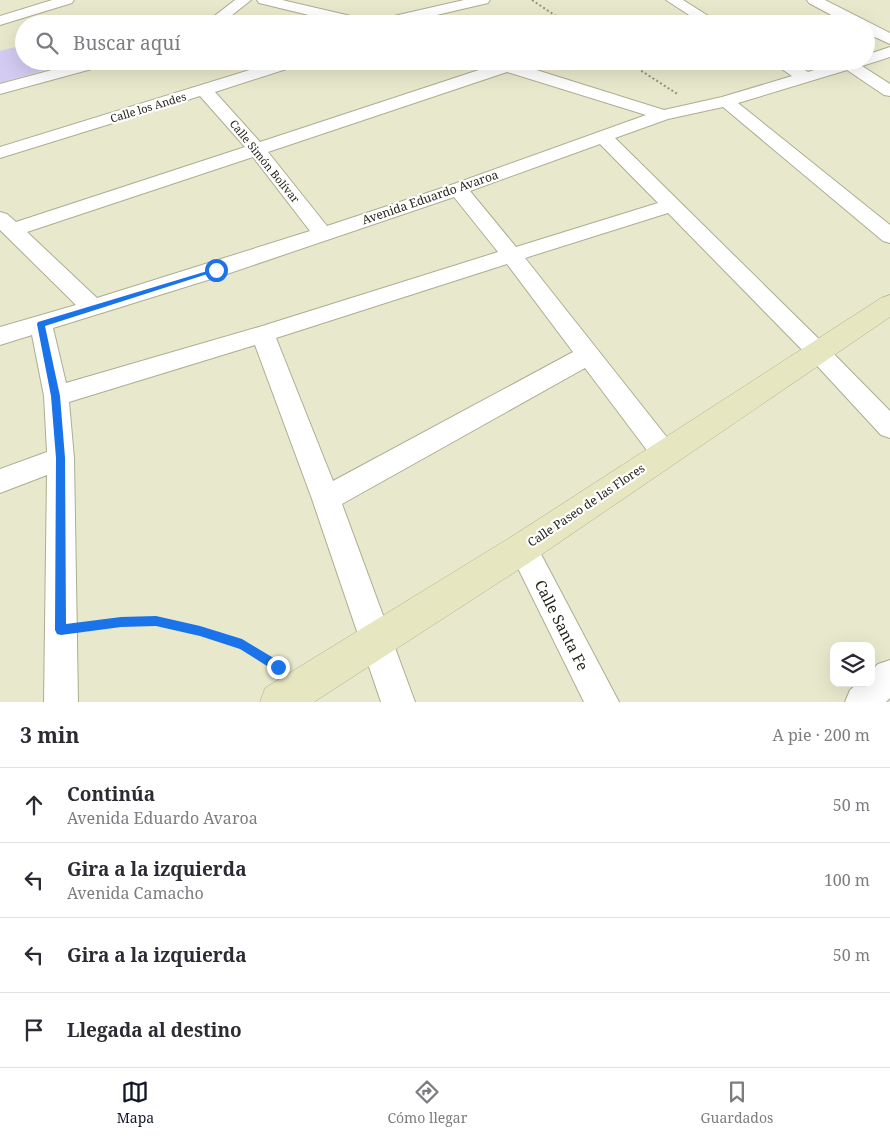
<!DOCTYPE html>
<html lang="es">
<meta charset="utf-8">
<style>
body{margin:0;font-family:"Noto Serif",serif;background:#f7f7f7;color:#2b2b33}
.controls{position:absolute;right:15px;bottom:15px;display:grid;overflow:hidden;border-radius:10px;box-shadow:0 5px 20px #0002}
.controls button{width:45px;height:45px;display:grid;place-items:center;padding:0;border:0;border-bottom:1px solid #e1e1e2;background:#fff;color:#2b2b33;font:25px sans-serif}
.stop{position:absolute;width:15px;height:15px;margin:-11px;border:4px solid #1a73e8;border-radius:50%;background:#fff}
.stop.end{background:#1a73e8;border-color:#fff;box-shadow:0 1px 5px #0008}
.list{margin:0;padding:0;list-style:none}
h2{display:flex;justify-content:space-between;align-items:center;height:65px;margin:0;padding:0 20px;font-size:21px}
h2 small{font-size:16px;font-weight:400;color:#7c7c81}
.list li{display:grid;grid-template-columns:32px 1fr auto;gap:15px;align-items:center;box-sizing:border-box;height:75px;padding:0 20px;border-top:1px solid #e1e1e2}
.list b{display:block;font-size:19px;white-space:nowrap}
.list p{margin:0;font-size:16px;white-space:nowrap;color:#7c7c81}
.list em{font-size:16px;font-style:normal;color:#7c7c81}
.icon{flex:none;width:28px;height:28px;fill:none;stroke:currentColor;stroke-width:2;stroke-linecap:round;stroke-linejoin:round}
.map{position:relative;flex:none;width:890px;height:702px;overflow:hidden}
.search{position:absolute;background:#fff;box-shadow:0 5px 20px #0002;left:15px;right:15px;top:15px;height:55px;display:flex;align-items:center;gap:12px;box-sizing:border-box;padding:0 18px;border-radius:28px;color:#7c7c81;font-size:19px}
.sheet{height:365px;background:#fff}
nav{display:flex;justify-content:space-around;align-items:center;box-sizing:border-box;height:70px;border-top:1px solid #e1e1e2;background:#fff;font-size:14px;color:#7c7c81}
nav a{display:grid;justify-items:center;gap:2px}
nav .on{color:#111827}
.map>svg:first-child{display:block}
.green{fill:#d3cbf2}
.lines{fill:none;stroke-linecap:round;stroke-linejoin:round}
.street-casing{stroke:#acad91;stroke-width:2}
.secondary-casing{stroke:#acad91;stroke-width:1}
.path-far1{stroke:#92937e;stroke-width:2;stroke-dasharray:2 2.5;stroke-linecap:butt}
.path{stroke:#92937e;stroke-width:4;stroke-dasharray:3 4.5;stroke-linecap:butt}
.street{fill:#fff;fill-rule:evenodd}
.secondary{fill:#e6e6c0;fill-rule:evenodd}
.route{fill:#1a73e8}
.labels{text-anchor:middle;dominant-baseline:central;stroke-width:4.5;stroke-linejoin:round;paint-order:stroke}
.far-street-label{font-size:11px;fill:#24241a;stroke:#fff}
.street-label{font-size:12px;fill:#24241a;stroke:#fff}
.near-street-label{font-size:15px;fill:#24241a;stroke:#fff}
</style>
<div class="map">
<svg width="890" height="702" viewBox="0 0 890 702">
<rect width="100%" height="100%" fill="#e8e9cc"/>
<polygon class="green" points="24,45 24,61 76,61 0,83 0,51"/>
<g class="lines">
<defs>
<g id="street">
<polygon points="52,0 74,0 72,3 0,25 0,16"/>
<polygon points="235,0 251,0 221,24 204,24"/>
<polygon points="257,0 282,0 372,21 464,0 490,0 488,3 398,24 346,24 259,3"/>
<polygon points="666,0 683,0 721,24 703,24"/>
<polygon points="807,0 825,0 890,33 890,44 866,33 866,24 848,24 809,3"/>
<path d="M 890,47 L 890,57 L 862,66 L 890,84 L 890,96 L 884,95 L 847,70 L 738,103 L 890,225 L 890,243 L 883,241 L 723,107 L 668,119 L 615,138 L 825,345 L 890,411 L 890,438 L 881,435 L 809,357 L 668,213 L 525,258 L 673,445 L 677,453 L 673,461 L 664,464 L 655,461 L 585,368 L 342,504 L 415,702 L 381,702 L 312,499 L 255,345 L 69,402 L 74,458 L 78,702 L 44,702 L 47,475 L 0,493 L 0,469 L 47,452 L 44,396 L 32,335 L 0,345 L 0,327 L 76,305 L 0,230 L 0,212 L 7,214 L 16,222 L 245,147 L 200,96 L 0,158 L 0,147 L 279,61 L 304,61 L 302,64 L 215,92 L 260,142 L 491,66 L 487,65 L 486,61 L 514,63 L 664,110 L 722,97 L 792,76 L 770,61 L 790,61 L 808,72 L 843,61 L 866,61 L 866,55 ZM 507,72 L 646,115 L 451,185 L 327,226 L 268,152 ZM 600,144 L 658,203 L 516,247 L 470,191 ZM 253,157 L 310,231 L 97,298 L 27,232 ZM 454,197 L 498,252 L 259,327 L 66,383 L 53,328 L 224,275 ZM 507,264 L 573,352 L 333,481 L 276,338 Z"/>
<polygon points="85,61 112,61 110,64 0,94 0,84"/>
<polygon points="523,535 533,539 619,702 584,702 508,548 513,539"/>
<polygon points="890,660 890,698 886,702 845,702 850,690 858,683 871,683 871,671 878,664"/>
</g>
<polygon id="secondary" points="890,295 890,317 535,559 314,702 260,702 265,688 511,537 881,298"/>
</defs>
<use href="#street" class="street-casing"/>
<use href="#secondary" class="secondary-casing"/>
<g class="path-far1">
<polyline points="532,0 568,24"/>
<polyline points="626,61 679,95"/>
</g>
<polyline class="path" points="86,627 121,622 157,621 200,631 242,645 278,667"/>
<use href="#street" class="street"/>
<use href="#secondary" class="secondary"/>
</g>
<polygon class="route" points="214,269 220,270 45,326 60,396 65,458 66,624 121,617 156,616 200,626 242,639 282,663 284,667 282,671 278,673 240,649 200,636 156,626 121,627 61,635 57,634 55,630 56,458 51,396 37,324 38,322"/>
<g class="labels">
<g class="far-street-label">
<text transform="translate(148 107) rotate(-17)">Calle los Andes</text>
<text transform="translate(265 161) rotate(51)">Calle Simón Bolívar</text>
</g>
<g class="street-label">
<text transform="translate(430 197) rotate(-19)">Avenida Eduardo Avaroa</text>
<text transform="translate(586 505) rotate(-34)">Calle Paseo de las Flores</text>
</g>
<g class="near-street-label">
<text transform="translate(562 625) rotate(63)">Calle Santa Fe</text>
</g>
</g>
</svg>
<div class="controls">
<button><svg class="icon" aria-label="layers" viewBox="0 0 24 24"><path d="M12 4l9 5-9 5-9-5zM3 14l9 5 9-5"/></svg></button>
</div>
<div class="stop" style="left:216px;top:270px"></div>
<div class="stop end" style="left:278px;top:667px"></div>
<div class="search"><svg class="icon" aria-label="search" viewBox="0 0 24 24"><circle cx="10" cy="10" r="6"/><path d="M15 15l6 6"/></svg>Buscar aquí</div>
</div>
<section class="sheet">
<h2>3 min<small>A pie · 200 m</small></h2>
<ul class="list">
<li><svg class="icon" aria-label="ahead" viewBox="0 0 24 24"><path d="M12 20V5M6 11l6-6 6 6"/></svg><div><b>Continúa</b><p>Avenida Eduardo Avaroa</p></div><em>50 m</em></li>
<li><svg class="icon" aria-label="left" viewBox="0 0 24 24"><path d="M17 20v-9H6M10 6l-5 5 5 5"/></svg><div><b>Gira a la izquierda</b><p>Avenida Camacho</p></div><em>100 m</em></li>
<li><svg class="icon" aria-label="left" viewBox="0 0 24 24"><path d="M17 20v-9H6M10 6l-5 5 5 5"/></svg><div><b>Gira a la izquierda</b></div><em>50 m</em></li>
<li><svg class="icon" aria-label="arrive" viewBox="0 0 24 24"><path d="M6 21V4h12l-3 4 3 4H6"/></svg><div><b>Llegada al destino</b></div></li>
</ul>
</section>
<nav>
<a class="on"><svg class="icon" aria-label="map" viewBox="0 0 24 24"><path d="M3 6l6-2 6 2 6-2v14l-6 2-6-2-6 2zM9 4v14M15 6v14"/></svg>Mapa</a>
<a><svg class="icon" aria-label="directions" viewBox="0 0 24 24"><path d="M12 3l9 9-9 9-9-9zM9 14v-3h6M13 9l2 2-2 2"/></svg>Cómo llegar</a>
<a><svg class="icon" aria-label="saved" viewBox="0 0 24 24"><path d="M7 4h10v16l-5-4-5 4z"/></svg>Guardados</a>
</nav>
